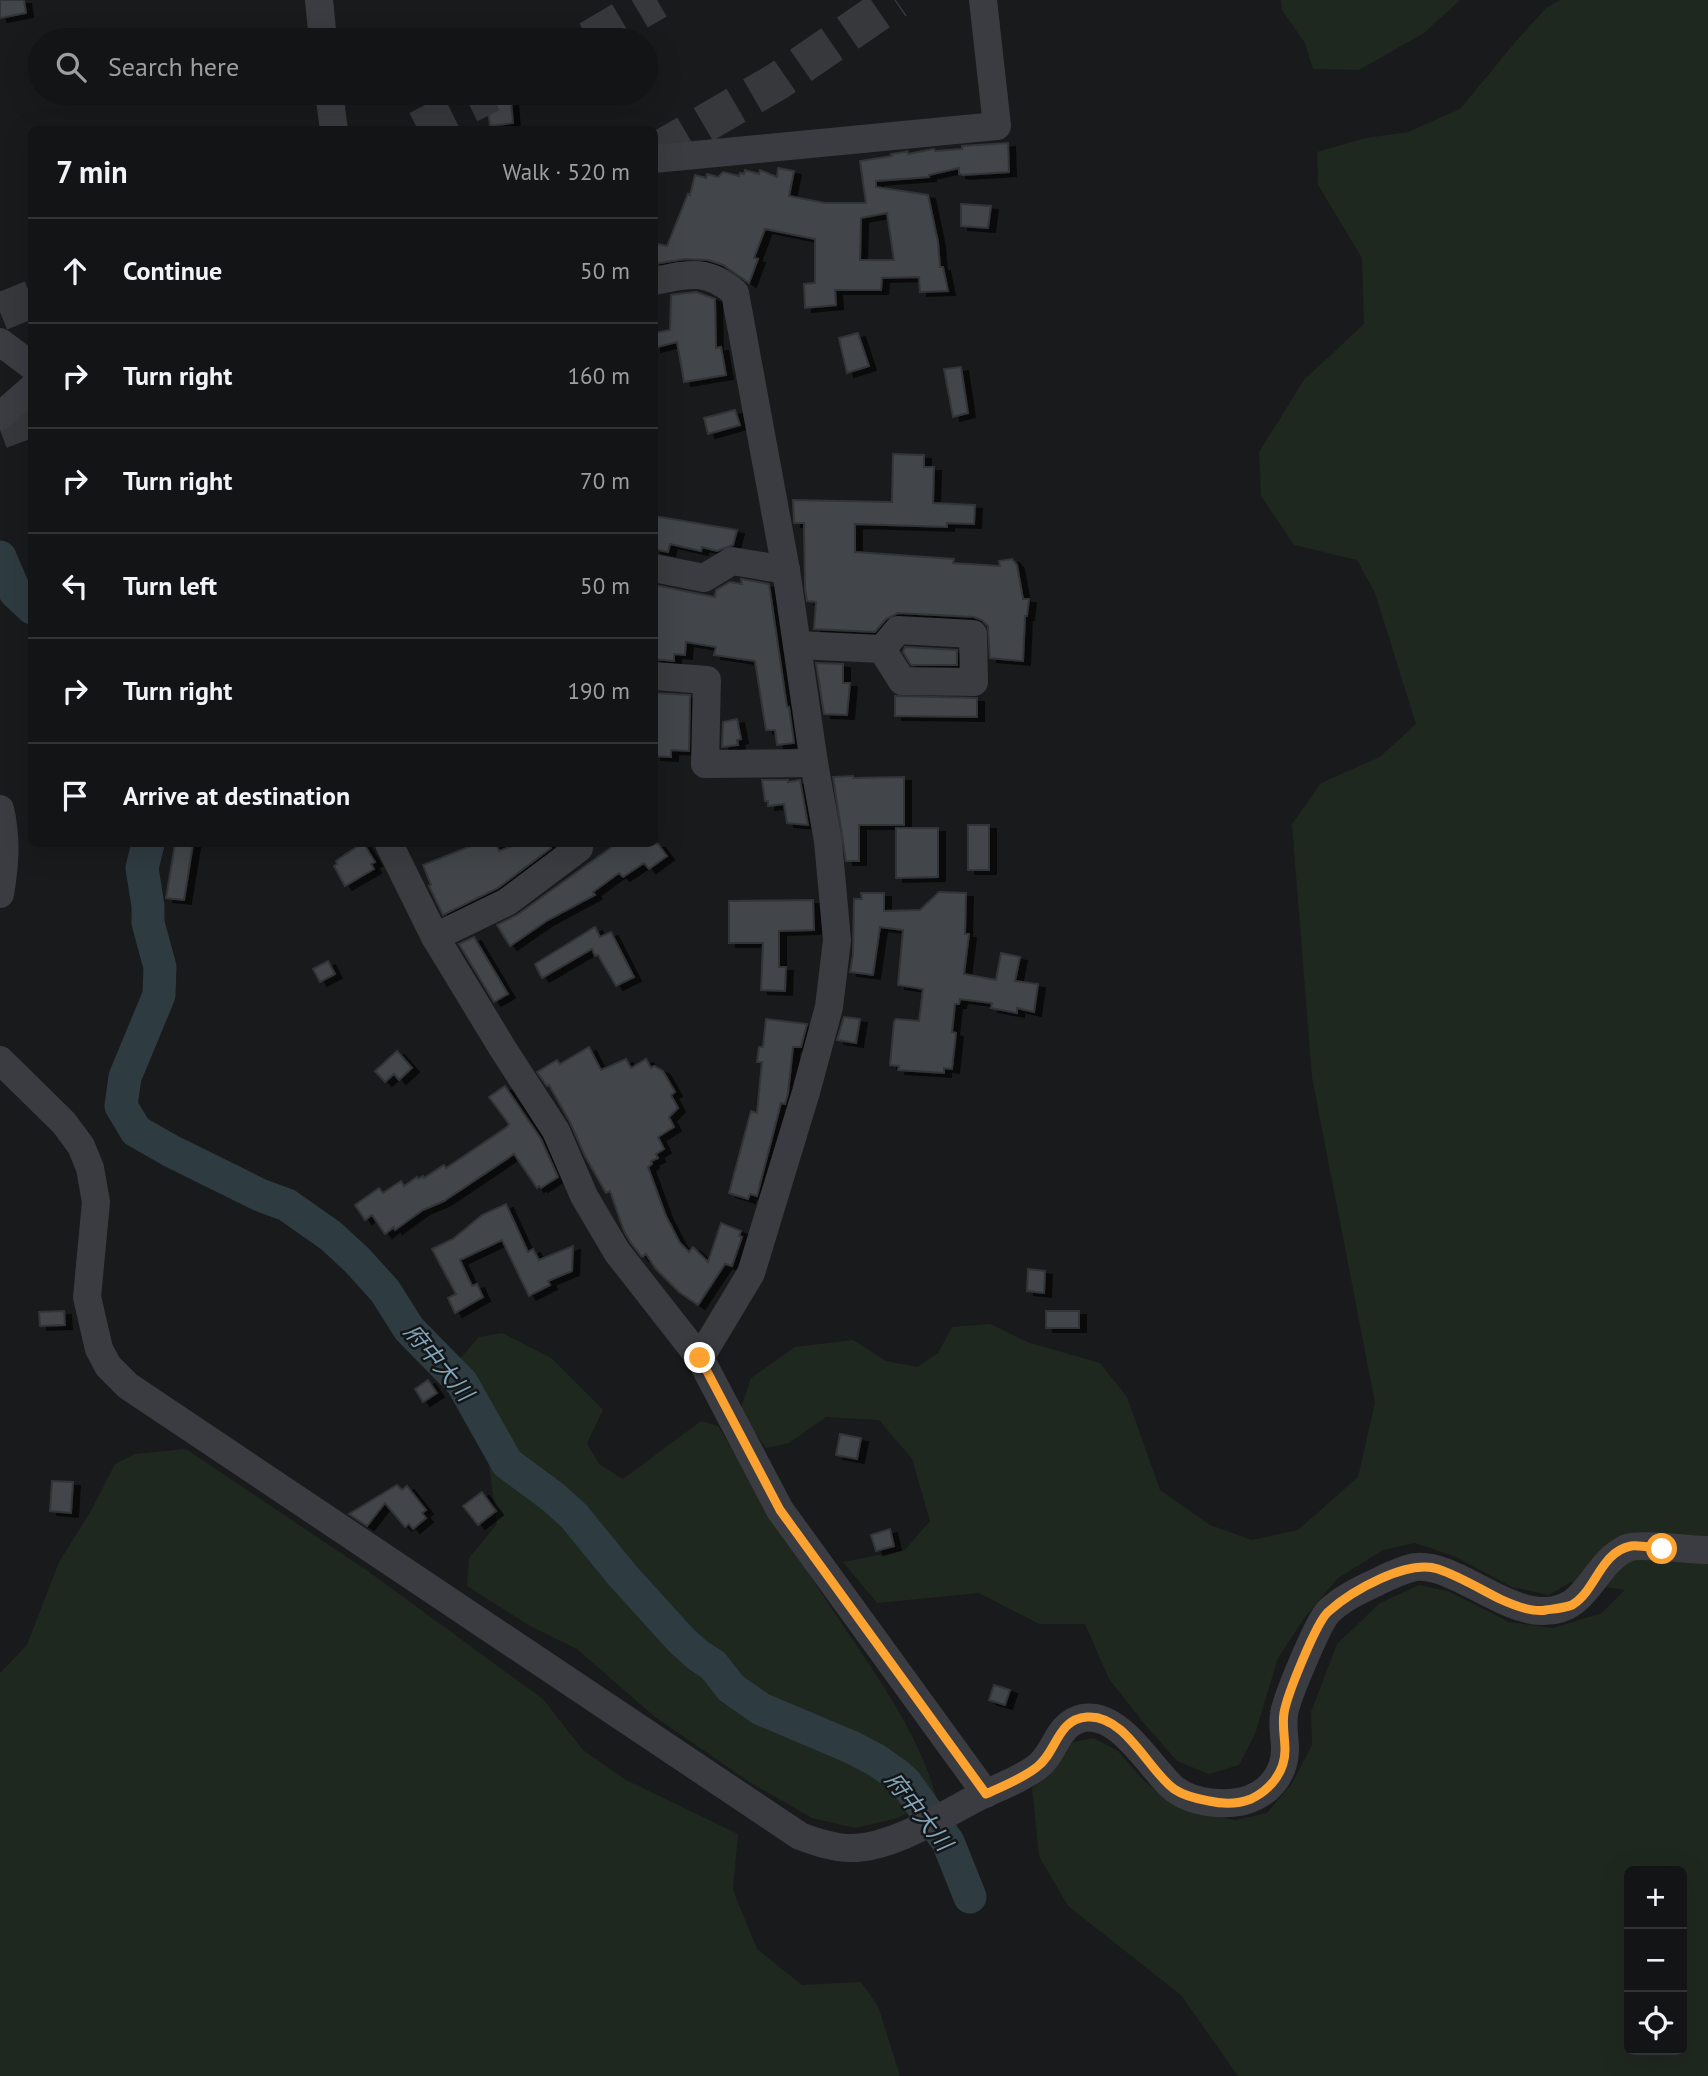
<!DOCTYPE html>
<meta charset="utf-8">
<style>
body{margin:0;font-family:"PT Sans","Noto Sans JP",sans-serif;background:#1c1d1e;color:#f1f3f6}
.controls{position:absolute;right:21px;bottom:21px;display:grid;overflow:hidden;border-radius:10px;box-shadow:0 7px 28px #0002}
.controls button{width:63px;height:63px;display:grid;place-items:center;padding:0;border:0;border-bottom:2px solid #323334;background:#131415;color:#f1f3f6;font:35px sans-serif}
.stop{position:absolute;width:21px;height:21px;margin:-16px;border:5px solid #fca231;border-radius:50%;background:#fff}
.stop.end{background:#fca231;border-color:#fff;box-shadow:0 2px 7px #0008}
.list{margin:0;padding:0;list-style:none}
h2{display:flex;justify-content:space-between;align-items:center;height:91px;margin:0;padding:0 28px;font-size:30px}
h2 small{font-size:23px;font-weight:400;color:#9d9ea0}
.list li{display:grid;grid-template-columns:46px 1fr auto;gap:21px;align-items:center;box-sizing:border-box;height:105px;padding:0 28px;border-top:2px solid #323334}
.list b{display:block;font-size:26px;white-space:nowrap}
.list em{font-size:23px;font-style:normal;color:#9d9ea0}
.icon{flex:none;width:38px;height:38px;fill:none;stroke:currentColor;stroke-width:2;stroke-linecap:round;stroke-linejoin:round}
.map{position:relative;flex:none;width:1708px;height:2076px;overflow:hidden}
.search{position:absolute;background:#131415;box-shadow:0 7px 28px #0002;left:28px;top:28px;width:630px;height:77px;display:flex;align-items:center;gap:18px;box-sizing:border-box;padding:0 24px;border-radius:38px;color:#9d9ea0;font-size:26px}
.panel{position:absolute;background:#131415;box-shadow:0 7px 28px #0002;left:28px;top:126px;width:630px;height:721px;border-radius:10px}
.map>svg:first-child{display:block}
.green{fill:#1f281f;fill-rule:evenodd}
.lines{fill:none;stroke-linecap:round;stroke-linejoin:round}
.river{stroke:#2e3b41;stroke-width:33}
.building{fill:#434549;stroke:#333438;stroke-width:2;fill-rule:evenodd;filter:url(#shadow)}
.highway-tunnel{stroke:#36383c;stroke-width:38;stroke-dasharray:38 19;stroke-linecap:butt}
.minor{stroke:#3a3c41;stroke-width:28}
.route{stroke:#fca231;stroke-width:9}
.labels{text-anchor:middle;dominant-baseline:central;stroke-width:5;stroke-linejoin:round;paint-order:stroke}
.water-label{font-size:23px;font-style:italic;fill:#81a5b9;stroke:#141517}
</style>
<div class="map">
<svg width="1708" height="2076" viewBox="0 0 1708 2076">
<defs>
<filter id="shadow"><feDropShadow dx="7" dy="4" stdDeviation="0" flood-color="#0009"/></filter>
</defs>
<rect width="100%" height="100%" fill="#191a1c"/>
<g class="green">
<polygon points="1281,0 1460,0 1424,33 1359,70 1313,69 1305,43 1282,10"/>
<path d="M 1560,0 L 1708,0 L 1708,2076 L 1238,2076 L 1181,1995 L 1068,1906 L 1039,1856 L 1032,1788 L 1055,1766 L 1073,1742 L 1094,1738 L 1118,1751 L 1145,1782 L 1184,1809 L 1235,1820 L 1267,1813 L 1292,1783 L 1312,1745 L 1311,1712 L 1337,1644 L 1380,1603 L 1419,1585 L 1448,1591 L 1509,1622 L 1553,1628 L 1602,1613 L 1625,1590 L 1571,1582 L 1549,1595 L 1512,1587 L 1454,1556 L 1415,1543 L 1383,1550 L 1338,1578 L 1305,1617 L 1278,1658 L 1255,1734 L 1239,1765 L 1209,1774 L 1177,1761 L 1143,1722 L 1109,1679 L 1085,1624 L 1039,1624 L 979,1593 L 877,1603 L 843,1562 L 905,1550 L 930,1521 L 912,1459 L 879,1420 L 826,1417 L 789,1443 L 766,1448 L 740,1411 L 751,1378 L 795,1347 L 853,1340 L 886,1361 L 917,1367 L 938,1353 L 952,1327 L 990,1324 L 1027,1342 L 1100,1363 L 1127,1397 L 1160,1490 L 1210,1525 L 1252,1540 L 1298,1530 L 1358,1477 L 1375,1403 L 1312,1077 L 1292,824 L 1321,783 L 1380,757 L 1416,724 L 1375,593 L 1357,560 L 1294,545 L 1261,496 L 1259,452 L 1304,380 L 1364,324 L 1362,258 L 1318,185 L 1317,152 L 1366,138 L 1408,132 L 1460,109 L 1512,46 L 1546,8 ZM 1629,1871 L 1682,1871 L 1682,2050 L 1629,2050 Z"/>
<path d="M 502,1333 L 551,1358 L 603,1410 L 587,1443 L 599,1464 L 623,1479 L 701,1421 L 718,1426 C 754,1485 790,1545 828,1603 C 867,1663 918,1728 936,1797 L 898,1818 L 855,1828 L 812,1818 L 751,1783 L 655,1717 L 577,1649 L 530,1626 L 467,1586 L 469,1558 L 497,1524 L 489,1465 L 469,1416 L 455,1364 L 479,1337 Z"/>
<polygon points="186,1449 369,1572 543,1699 583,1750 626,1780 738,1834 733,1890 757,1949 802,1985 861,1982 878,2006 900,2076 0,2076 0,1673 27,1645 59,1562 91,1511 115,1464 135,1454"/>
</g>
<g class="lines">
<g class="river">
<polyline points="0,557 15,592 32,608"/>
<polyline points="148,844 142,868 148,906 148,923 160,967 159,995 125,1077 121,1106 136,1131 171,1151 260,1195 287,1205 331,1236 357,1260 385,1291 409,1329 462,1383 507,1463 553,1497 574,1516 623,1576 682,1641 699,1656 713,1665 731,1688 761,1709 851,1747 876,1760 895,1773 906,1783 948,1842 970,1897"/>
</g>
</g>
<g class="building">
<polygon points="0,0 24,0 26,13 0,18"/>
<polygon points="511,100 513,123 490,126 487,103"/>
<path d="M 1008,143 L 1009,172 L 963,175 L 959,174 L 959,168 L 929,175 L 929,177 L 876,181 L 876,187 L 928,195 L 938,242 L 940,267 L 943,267 L 948,291 L 920,292 L 919,277 L 882,278 L 881,290 L 835,290 L 836,305 L 805,308 L 804,284 L 815,283 L 815,239 L 765,229 L 754,258 L 758,259 L 749,283 L 723,265 L 708,260 L 685,259 L 654,264 L 654,243 L 667,246 L 688,194 L 690,195 L 695,175 L 706,178 L 707,174 L 718,177 L 723,172 L 739,176 L 740,173 L 744,174 L 745,170 L 759,174 L 760,170 L 777,177 L 778,168 L 794,171 L 789,196 L 825,203 L 866,203 L 860,161 L 892,156 L 891,154 L 905,152 L 907,151 L 908,154 L 934,149 L 935,151 L 962,149 L 962,146 ZM 887,213 L 894,260 L 860,260 L 861,218 Z"/>
<polygon points="961,204 991,206 988,228 961,226"/>
<polygon points="696,292 715,299 716,348 721,347 726,375 684,382 677,342 654,348 654,333 670,330 671,295"/>
<polygon points="858,333 869,366 847,373 839,338"/>
<polygon points="961,367 968,413 953,417 944,369"/>
<polygon points="735,410 740,425 708,434 704,418"/>
<polygon points="893,454 924,455 924,467 934,467 933,503 975,505 974,524 947,523 947,527 855,524 855,552 954,559 953,563 1000,566 999,561 1012,559 1017,565 1023,599 1029,599 1027,616 1025,616 1023,661 990,658 988,626 982,620 974,617 898,613 886,619 875,632 814,629 816,602 807,601 805,588 804,523 794,523 793,500 892,502"/>
<polygon points="654,516 737,530 733,545 717,551 702,547 701,551 670,544 668,552 654,549"/>
<polygon points="741,579 769,584 787,707 789,707 794,743 777,745 775,730 766,730 755,661 714,655 716,647 686,642 685,655 674,654 674,661 654,659 654,585 715,597 716,590 730,582 742,584"/>
<polygon points="905,647 957,650 957,665 911,665 903,652"/>
<polygon points="816,663 843,664 843,683 850,683 847,715 824,714"/>
<polygon points="654,693 690,695 689,751 671,750 671,757 654,756"/>
<polygon points="895,696 977,698 977,717 895,716"/>
<polygon points="737,719 741,739 737,740 738,745 722,747 723,722"/>
<polygon points="853,776 853,778 904,777 904,825 859,825 859,861 846,861 833,777"/>
<polygon points="762,780 788,780 788,782 800,780 808,825 787,823 784,804 768,806 768,801 765,801"/>
<rect x="968" y="825" width="21" height="45"/>
<polygon points="896,828 938,828 938,877 896,878"/>
<polygon points="175,844 193,844 184,900 166,898"/>
<polygon points="361,844 364,844 375,862 371,864 374,869 345,886 334,866 337,864 336,861"/>
<polygon points="476,844 496,844 499,851 518,844 548,844 551,848 498,888 443,915 429,886 431,885 423,865"/>
<polygon points="616,844 658,844 667,856 649,869 644,863 623,877 619,873 593,892 595,895 548,920 510,946 497,925 517,915"/>
<polygon points="939,892 966,893 965,934 969,934 964,974 996,980 1001,953 1020,957 1015,981 1038,984 1034,1012 1017,1008 1017,1013 991,1008 992,1003 960,999 959,1004 955,1004 952,1032 956,1033 952,1069 944,1068 944,1073 898,1070 899,1066 890,1065 894,1022 896,1019 919,1021 923,989 898,985 903,930 880,927 873,975 850,972 853,955 854,899 862,899 861,893 884,893 884,911 920,910"/>
<polygon points="813,900 814,930 779,931 779,967 786,967 785,991 761,990 763,943 729,943 729,901"/>
<polygon points="595,927 600,937 611,932 634,977 616,986 598,955 595,956 592,949 542,978 535,964"/>
<polygon points="474,937 508,994 494,1002 459,944"/>
<polygon points="328,961 335,974 320,982 313,969"/>
<polygon points="844,1017 860,1019 856,1043 837,1040"/>
<polygon points="766,1019 807,1024 801,1047 793,1047 788,1093 785,1104 781,1103 757,1196 750,1194 748,1199 729,1193 751,1111 757,1113 762,1062 757,1062 759,1047 763,1047"/>
<polygon points="589,1047 601,1070 626,1059 631,1068 646,1059 651,1068 654,1066 663,1071 675,1092 671,1095 678,1108 669,1117 674,1127 658,1137 664,1149 656,1154 658,1158 651,1161 652,1164 648,1167 666,1216 680,1243 689,1252 693,1247 708,1262 721,1223 741,1231 739,1236 742,1237 732,1266 725,1264 698,1305 679,1292 656,1269 646,1254 642,1257 631,1243 624,1231 610,1191 606,1193 585,1156 570,1122 549,1085 547,1086 537,1072 557,1060 560,1064"/>
<polygon points="397,1051 412,1068 399,1080 394,1074 385,1082 375,1071"/>
<polygon points="505,1086 541,1139 558,1177 541,1188 539,1186 537,1188 514,1154 444,1201 423,1210 395,1230 394,1227 385,1234 372,1215 365,1220 355,1205 379,1188 383,1193 401,1181 404,1186 417,1177 418,1179 423,1176 424,1178 444,1165 446,1168 507,1127 509,1124 489,1097"/>
<polygon points="506,1204 528,1252 533,1249 539,1260 573,1246 572,1271 548,1281 550,1285 529,1296 502,1240 460,1260 472,1286 477,1284 483,1297 455,1313 448,1298 456,1294 432,1249 453,1239 482,1215"/>
<polygon points="1028,1269 1045,1271 1044,1293 1027,1291"/>
<polygon points="64,1311 65,1325 40,1326 39,1312"/>
<rect x="1046" y="1311" width="33" height="17"/>
<polygon points="428,1380 437,1393 423,1402 415,1389"/>
<polygon points="840,1434 861,1438 857,1459 836,1455"/>
<polygon points="52,1481 73,1482 71,1513 50,1511"/>
<polygon points="397,1485 402,1490 407,1486 426,1510 422,1513 426,1518 413,1529 409,1524 405,1527 385,1503 367,1526 349,1514"/>
<polygon points="482,1492 496,1511 478,1525 463,1506"/>
<polygon points="890,1529 894,1546 876,1551 871,1535"/>
<polygon points="994,1685 1010,1690 1005,1705 989,1700"/>
</g>
<g class="lines">
<g class="highway-tunnel">
<polyline points="589,40 657,0"/>
<polyline points="418,130 491,93"/>
<polyline points="654,153 778,81 896,0"/>
<polyline points="0,312 32,299"/>
<polyline points="0,430 32,418"/>
</g>
<g class="minor">
<polyline points="319,0 323,40"/>
<polyline points="329,93 334,130"/>
<polyline points="654,159 997,126 983,0"/>
<path d="M 654,281 C 688,274 707,268 735,293 L 786,570 L 814,763 L 828,841 L 837,940 L 829,1007 L 806,1092 L 751,1273 L 700,1358"/>
<polyline points="0,342 32,366"/>
<polyline points="0,416 32,388"/>
<polyline points="654,568 704,578 732,561 786,570"/>
<polyline points="797,645 882,649 898,630 973,634 974,682 902,681 882,649"/>
<polyline points="654,676 707,680 705,764 814,763"/>
<path d="M 0,809 C 7,839 5,864 0,894"/>
<polyline points="389,844 435,937 503,1049 556,1131 584,1196 617,1252 700,1358 780,1510 986,1794"/>
<polyline points="435,937 507,902 579,848 576,844"/>
<path d="M 0,1060 L 64,1123 L 81,1146 L 90,1168 L 96,1202 L 87,1297 L 99,1349 L 108,1366 L 128,1386 L 800,1836 C 816,1842 833,1848 851,1848 C 893,1848 943,1815 980,1796 C 999,1787 1020,1780 1037,1767 C 1057,1752 1056,1724 1083,1718 C 1119,1711 1150,1767 1172,1787 C 1191,1804 1228,1807 1250,1799 C 1271,1791 1285,1772 1285,1749 C 1285,1738 1282,1726 1284,1714 C 1286,1699 1318,1623 1328,1612 C 1341,1599 1360,1590 1377,1582 C 1389,1576 1402,1570 1415,1567 C 1450,1562 1501,1610 1541,1611 C 1589,1613 1591,1565 1627,1548 C 1638,1543 1691,1550 1708,1550"/>
</g>
</g>
<g class="lines">
<path class="route" d="M 700,1358 L 780,1510 L 986,1794 C 1003,1786 1022,1779 1037,1767 C 1057,1752 1057,1719 1087,1717 C 1125,1714 1148,1770 1174,1789 C 1184,1796 1198,1799 1209,1801 C 1222,1804 1238,1804 1251,1799 C 1270,1790 1285,1772 1285,1750 C 1285,1738 1282,1725 1284,1713 C 1287,1695 1316,1623 1328,1612 C 1351,1591 1407,1559 1438,1569 C 1459,1576 1480,1589 1500,1599 C 1513,1605 1532,1613 1546,1610 C 1553,1609 1565,1608 1572,1605 C 1596,1591 1600,1552 1631,1546 C 1640,1545 1653,1548 1662,1549"/>
</g>
<g class="labels">
<g class="water-label">
<text transform="translate(439 1362) rotate(50)">府中大川</text>
<text transform="translate(919 1811) rotate(52)">府中大川</text>
</g>
</g>
</svg>
<div class="controls">
<button>+</button>
<button>−</button>
<button><svg class="icon" aria-label="locate" viewBox="0 0 24 24"><circle cx="12" cy="12" r="6"/><path d="M12 2v4M12 18v4M2 12h4M18 12h4"/></svg></button>
</div>
<div class="stop" style="left:1662px;top:1549px"></div>
<div class="stop end" style="left:700px;top:1358px"></div>
<div class="search"><svg class="icon" aria-label="search" viewBox="0 0 24 24"><circle cx="10" cy="10" r="6"/><path d="M15 15l6 6"/></svg>Search here</div>
<section class="panel">
<h2>7 min<small>Walk · 520 m</small></h2>
<ul class="list">
<li><svg class="icon" aria-label="ahead" viewBox="0 0 24 24"><path d="M12 20V5M6 11l6-6 6 6"/></svg><div><b>Continue</b></div><em>50 m</em></li>
<li><svg class="icon" aria-label="right" viewBox="0 0 24 24"><path d="M7 20v-9h11M14 6l5 5-5 5"/></svg><div><b>Turn right</b></div><em>160 m</em></li>
<li><svg class="icon" aria-label="right" viewBox="0 0 24 24"><path d="M7 20v-9h11M14 6l5 5-5 5"/></svg><div><b>Turn right</b></div><em>70 m</em></li>
<li><svg class="icon" aria-label="left" viewBox="0 0 24 24"><path d="M17 20v-9H6M10 6l-5 5 5 5"/></svg><div><b>Turn left</b></div><em>50 m</em></li>
<li><svg class="icon" aria-label="right" viewBox="0 0 24 24"><path d="M7 20v-9h11M14 6l5 5-5 5"/></svg><div><b>Turn right</b></div><em>190 m</em></li>
<li><svg class="icon" aria-label="arrive" viewBox="0 0 24 24"><path d="M6 21V4h12l-3 4 3 4H6"/></svg><div><b>Arrive at destination</b></div></li>
</ul>
</section>
</div>
